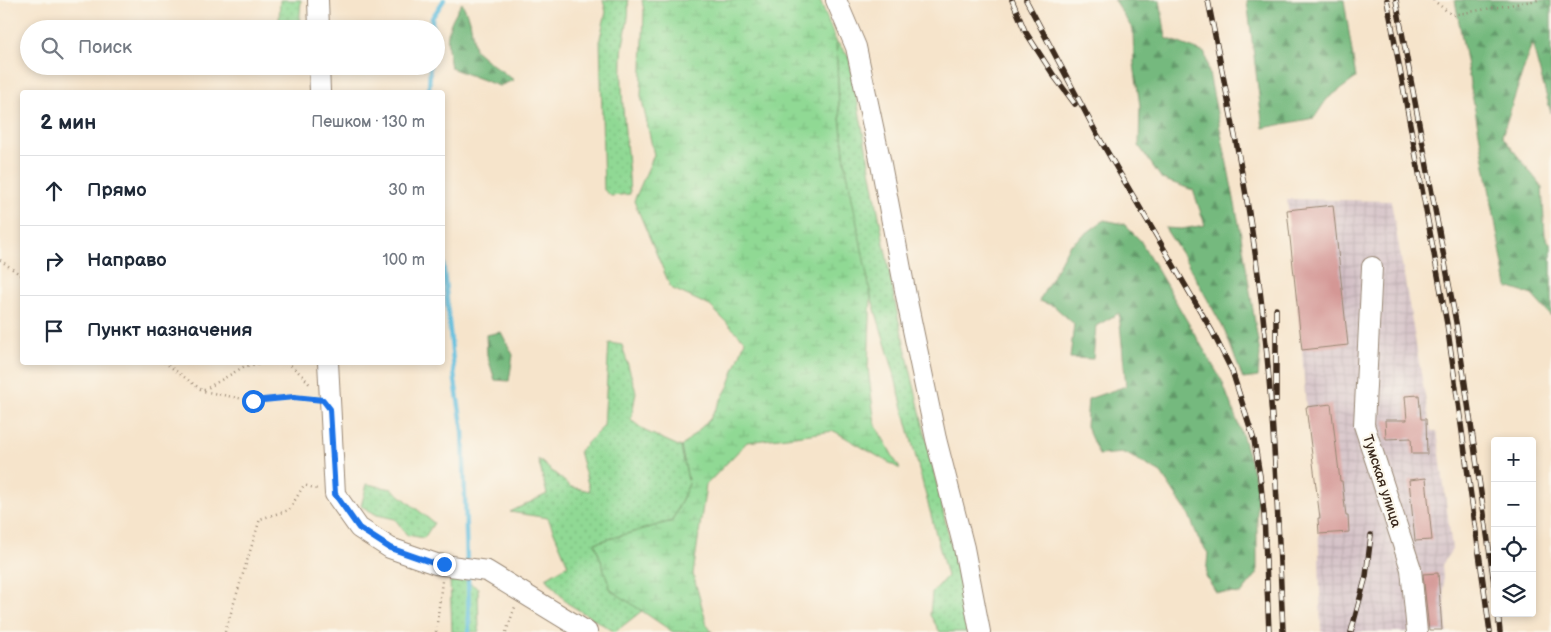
<!DOCTYPE html>
<html lang="ru">
<meta charset="utf-8">
<style>
body{margin:0;font-family:"Balsamiq Sans",sans-serif;background:#f2f2f3;color:#1f2937}
.controls{position:absolute;right:15px;bottom:15px;display:grid;overflow:hidden;border-radius:5px;box-shadow:0 2px 8px #0003}
.controls button{width:45px;height:45px;display:grid;place-items:center;padding:0;border:0;border-bottom:1px solid #e0e1e3;background:#fff;color:#1f2937;font:25px sans-serif}
.stop{position:absolute;width:15px;height:15px;margin:-11px;border:4px solid #1a73e8;border-radius:50%;background:#fff}
.stop.end{background:#1a73e8;border-color:#fff;box-shadow:0 1px 5px #0008}
.list{margin:0;padding:0;list-style:none}
h2{display:flex;justify-content:space-between;align-items:center;height:65px;margin:0;padding:0 20px;font-size:21px}
h2 small{font-size:16px;font-weight:400;color:#747a83}
.list li{display:grid;grid-template-columns:32px 1fr auto;gap:15px;align-items:center;box-sizing:border-box;height:70px;padding:0 20px;border-top:1px solid #e0e1e3}
.list b{display:block;font-size:19px;white-space:nowrap}
.list em{font-size:16px;font-style:normal;color:#747a83}
.icon{flex:none;width:28px;height:28px;fill:none;stroke:currentColor;stroke-width:2;stroke-linecap:round;stroke-linejoin:round}
.map{position:relative;flex:none;width:1551px;height:632px;overflow:hidden}
.search{position:absolute;background:#fff;box-shadow:0 2px 8px #0003;left:20px;top:20px;width:425px;height:55px;display:flex;align-items:center;gap:12px;box-sizing:border-box;padding:0 18px;border-radius:28px;color:#747a83;font-size:19px}
.panel{position:absolute;background:#fff;box-shadow:0 2px 8px #0003;left:20px;top:90px;width:425px;height:275px;border-radius:5px}
.map>svg:first-child{display:block}
.industrial{fill:url(#industrial-grid)}
.grass{fill:url(#grass-dots);stroke:#668259}
.forest{fill:url(#forest-firs);stroke:#58724e}
.wetland{fill:url(#wetland-marsh);stroke:#668259}
.lines{fill:none;stroke-linecap:round;stroke-linejoin:round}
.stream{stroke:#60bede;stroke-width:4.5}
.building{fill:#d49795}
.minor-casing{stroke:#988774;stroke-width:22}
.path{stroke:#988774;stroke-width:2.5;stroke-dasharray:1 4;stroke-linecap:butt}
.minor{stroke:#fff;stroke-width:20}
.rail-casing{stroke:#3b2a1e;stroke-width:5.5}
.rail{stroke:#fbf7ec;stroke-width:4;stroke-dasharray:11;stroke-linecap:butt}
.route{stroke:#1a73e8;stroke-width:6}
.labels{text-anchor:middle;dominant-baseline:central;stroke-width:4.5;stroke-linejoin:round;paint-order:stroke}
.street-label{font-size:14px;fill:#3b2a1e;stroke:#fbf7ec}
</style>
<div class="map">
<svg width="1551" height="632" viewBox="0 0 1551 632">
<defs>
<pattern id="industrial-grid" width="8" height="8" patternUnits="userSpaceOnUse" patternTransform="scale(1.25)"><rect width="8" height="8" fill="#d2bec5"/><path d="M0 4h8M4 0v8" fill="none" stroke="#b5a3a9"/></pattern>
<pattern id="grass-dots" width="8" height="8" patternUnits="userSpaceOnUse" patternTransform="scale(1.25)"><rect width="8" height="8" fill="#90d994"/><path d="M2 2h.1M6 6h.1" fill="none" stroke="#7dba7f" stroke-width="1.8" stroke-linecap="round"/></pattern>
<pattern id="forest-firs" width="22" height="20" patternUnits="userSpaceOnUse" patternTransform="scale(1.25)"><rect width="22" height="20" fill="#74b97e"/><path d="M5 1l3.5 6h-7zM16 11l3.5 6h-7z" fill="#609767"/></pattern>
<pattern id="wetland-marsh" width="20" height="14" patternUnits="userSpaceOnUse" patternTransform="scale(1.25)"><rect width="20" height="14" fill="#90d994"/><path d="M1 5h8M5 5V1M11 12h8M15 12V8" fill="none" stroke="#7dba7f"/></pattern>
</defs>
<rect width="100%" height="100%" fill="#fbf7ec"/>
<filter id="ink" filterUnits="userSpaceOnUse"><feTurbulence type="fractalNoise" baseFrequency=".02" numOctaves="2"/><feDisplacementMap in="SourceGraphic" scale="10" xChannelSelector="R" yChannelSelector="G"/><feConvolveMatrix kernelMatrix="1 2 1 2 8 2 1 2 1" color-interpolation-filters="sRGB"/></filter>
<filter id="wash" filterUnits="userSpaceOnUse"><feTurbulence type="fractalNoise" baseFrequency=".0096" numOctaves="4" result="noise"/><feDisplacementMap in="SourceGraphic" scale="20" xChannelSelector="R" yChannelSelector="G"/><feGaussianBlur stdDeviation="1.12" result="paint"/><feColorMatrix in="noise" values="0 0 0 0 0 0 0 0 0 0 0 0 0 0 0 0 0 1.4 0 .05"/><feComposite in="paint" operator="in"/></filter>
<g filter="url(#wash)">
<rect width="100%" height="100%" fill="#f6e4cb"/>
<polygon class="industrial" points="1287,199 1391,201 1431,431 1437,431 1452,549 1442,565 1447,632 1321,632 1318,508 1306,407 1302,350"/>
<g class="grass">
<polygon points="280,0 301,0 299,29 281,29 279,21"/>
<path d="M 603,0 L 628,0 C 631,20 622,38 622,58 C 620,103 628,148 630,194 L 611,196 L 604,190 L 600,38 L 606,12 Z"/>
<polygon points="836,41 849,57 897,312 971,632 940,632 930,615 932,593 947,576 892,366 871,296 860,245 845,162 839,108"/>
<polygon points="609,343 622,345 636,392 631,420 645,431 681,447 689,484 672,521 595,543 611,590 643,610 615,632 567,603 546,578 568,565 548,518 510,512 547,494 538,459 571,487 590,491 579,451 604,426"/>
<polygon points="367,484 392,489 434,523 424,538 407,535 395,519 377,515 361,506"/>
<polygon points="460,578 478,588 479,632 452,632 450,581"/>
</g>
<g class="forest">
<polygon points="1114,0 1160,0 1166,38 1205,53 1240,229 1260,354 1258,377 1243,379 1225,331 1185,259 1165,228 1182,229 1205,225 1193,190 1162,179 1139,146 1140,106 1134,64 1133,30"/>
<polygon points="1247,0 1344,0 1356,78 1327,99 1314,118 1263,128"/>
<polygon points="1455,0 1551,0 1551,113 1532,43 1502,136 1542,187 1545,235 1551,246 1551,316 1532,295 1507,287"/>
<path d="M 462,3 L 470,20 L 475,50 L 489,62 L 514,80 L 499,86 L 451,68 C 446,38 444,30 462,3 Z"/>
<polygon points="1104,220 1124,224 1140,240 1222,381 1243,437 1257,486 1257,574 1241,594 1216,592 1206,576 1208,553 1199,540 1189,515 1161,473 1125,453 1099,455 1086,426 1088,399 1126,386 1119,313 1096,326 1093,359 1070,358 1074,324 1054,306 1039,301 1069,246"/>
<polygon points="501,332 513,355 509,381 495,380 487,355 486,335"/>
</g>
<polygon class="wetland" points="642,0 820,0 836,41 839,108 845,162 871,296 868,368 875,424 900,469 834,431 747,442 706,485 693,574 707,625 712,632 673,632 611,590 595,543 672,521 689,484 681,447 710,419 728,387 745,341 710,306 671,288 634,201 654,155 641,96 644,11"/>
<g class="lines">
<g class="stream">
<polyline points="432,29 432,18 444,0"/>
<polyline points="429,92 430,66"/>
<polyline points="442,252 455,381 463,431 467,563"/>
<polyline points="468,573 469,632"/>
</g>
</g>
<g id="blocks">
<g class="building">
<polygon points="1333,205 1348,345 1302,350 1287,210"/>
<polygon points="1419,395 1421,419 1426,419 1427,454 1412,454 1411,438 1386,439 1385,420 1407,420 1405,396"/>
<polygon points="1331,404 1340,481 1342,481 1346,516 1348,516 1349,532 1319,534 1318,518 1320,518 1306,407"/>
<polygon points="1426,478 1432,540 1415,541 1409,480"/>
<polygon points="1438,573 1442,630 1429,630 1423,574"/>
</g>
</g>
</g>
<g filter="url(#ink)">
<use href="#blocks" fill-opacity="0" stroke="#988774" stroke-width="1"/>
<g class="lines">
<defs>
<g id="minor">
<polyline points="318,0 319,29"/>
<polyline points="836,0 856,47 880,159 908,306 936,439 964,548 980,632"/>
<polyline points="319,66 320,92"/>
<polyline points="1372,267 1364,425 1411,569 1417,632"/>
<polyline points="328,362 335,494 359,528 390,548 436,564 487,571 587,632"/>
</g>
</defs>
<use href="#minor" class="minor-casing"/>
<g class="path">
<polyline points="1433,0 1452,15 1538,0"/>
<polyline points="0,260 22,276"/>
<polyline points="164,362 203,391 253,401 294,397 312,399"/>
<polyline points="287,362 303,376 311,386"/>
<polyline points="204,390 245,366 274,362"/>
<polyline points="225,632 260,519 289,510 304,485 317,489"/>
<polyline points="436,632 442,581"/>
<polyline points="506,632 515,607"/>
</g>
<use href="#minor" class="minor"/>
<defs>
<g id="rail">
<polyline points="1012,0 1025,31 1054,76 1075,104"/>
<polyline points="1026,0 1098,136 1212,331 1232,371 1254,440 1260,476 1264,514 1269,632"/>
<path d="M 1208,0 C 1222,73 1238,145 1250,219 C 1272,355 1277,494 1283,632"/>
<polyline points="1387,0 1447,324 1490,632"/>
<polyline points="1396,0 1456,322 1495,589"/>
<polyline points="1276,309 1276,401"/>
<polyline points="1498,613 1500,632"/>
<polyline points="1351,632 1366,576 1371,535"/>
</g>
</defs>
<use href="#rail" class="rail-casing"/>
<use href="#rail" class="rail"/>
</g>
</g>
<g class="lines" filter="url(#ink)">
<polyline class="route" points="253,401 294,397 323,400 330,409 335,494 359,528 390,548 436,564 444,564"/>
</g>
<g class="labels">
<g class="street-label">
<text transform="translate(1382 481) rotate(72)">Тумская улица</text>
</g>
</g>
</svg>
<div class="controls">
<button>+</button>
<button>−</button>
<button><svg class="icon" aria-label="locate" viewBox="0 0 24 24"><circle cx="12" cy="12" r="6"/><path d="M12 2v4M12 18v4M2 12h4M18 12h4"/></svg></button>
<button><svg class="icon" aria-label="layers" viewBox="0 0 24 24"><path d="M12 4l9 5-9 5-9-5zM3 14l9 5 9-5"/></svg></button>
</div>
<div class="stop" style="left:253px;top:401px"></div>
<div class="stop end" style="left:444px;top:564px"></div>
<div class="search"><svg class="icon" aria-label="search" viewBox="0 0 24 24"><circle cx="10" cy="10" r="6"/><path d="M15 15l6 6"/></svg>Поиск</div>
<section class="panel">
<h2>2 мин<small>Пешком · 130 m</small></h2>
<ul class="list">
<li><svg class="icon" aria-label="ahead" viewBox="0 0 24 24"><path d="M12 20V5M6 11l6-6 6 6"/></svg><div><b>Прямо</b></div><em>30 m</em></li>
<li><svg class="icon" aria-label="right" viewBox="0 0 24 24"><path d="M7 20v-9h11M14 6l5 5-5 5"/></svg><div><b>Направо</b></div><em>100 m</em></li>
<li><svg class="icon" aria-label="arrive" viewBox="0 0 24 24"><path d="M6 21V4h12l-3 4 3 4H6"/></svg><div><b>Пункт назначения</b></div></li>
</ul>
</section>
</div>
